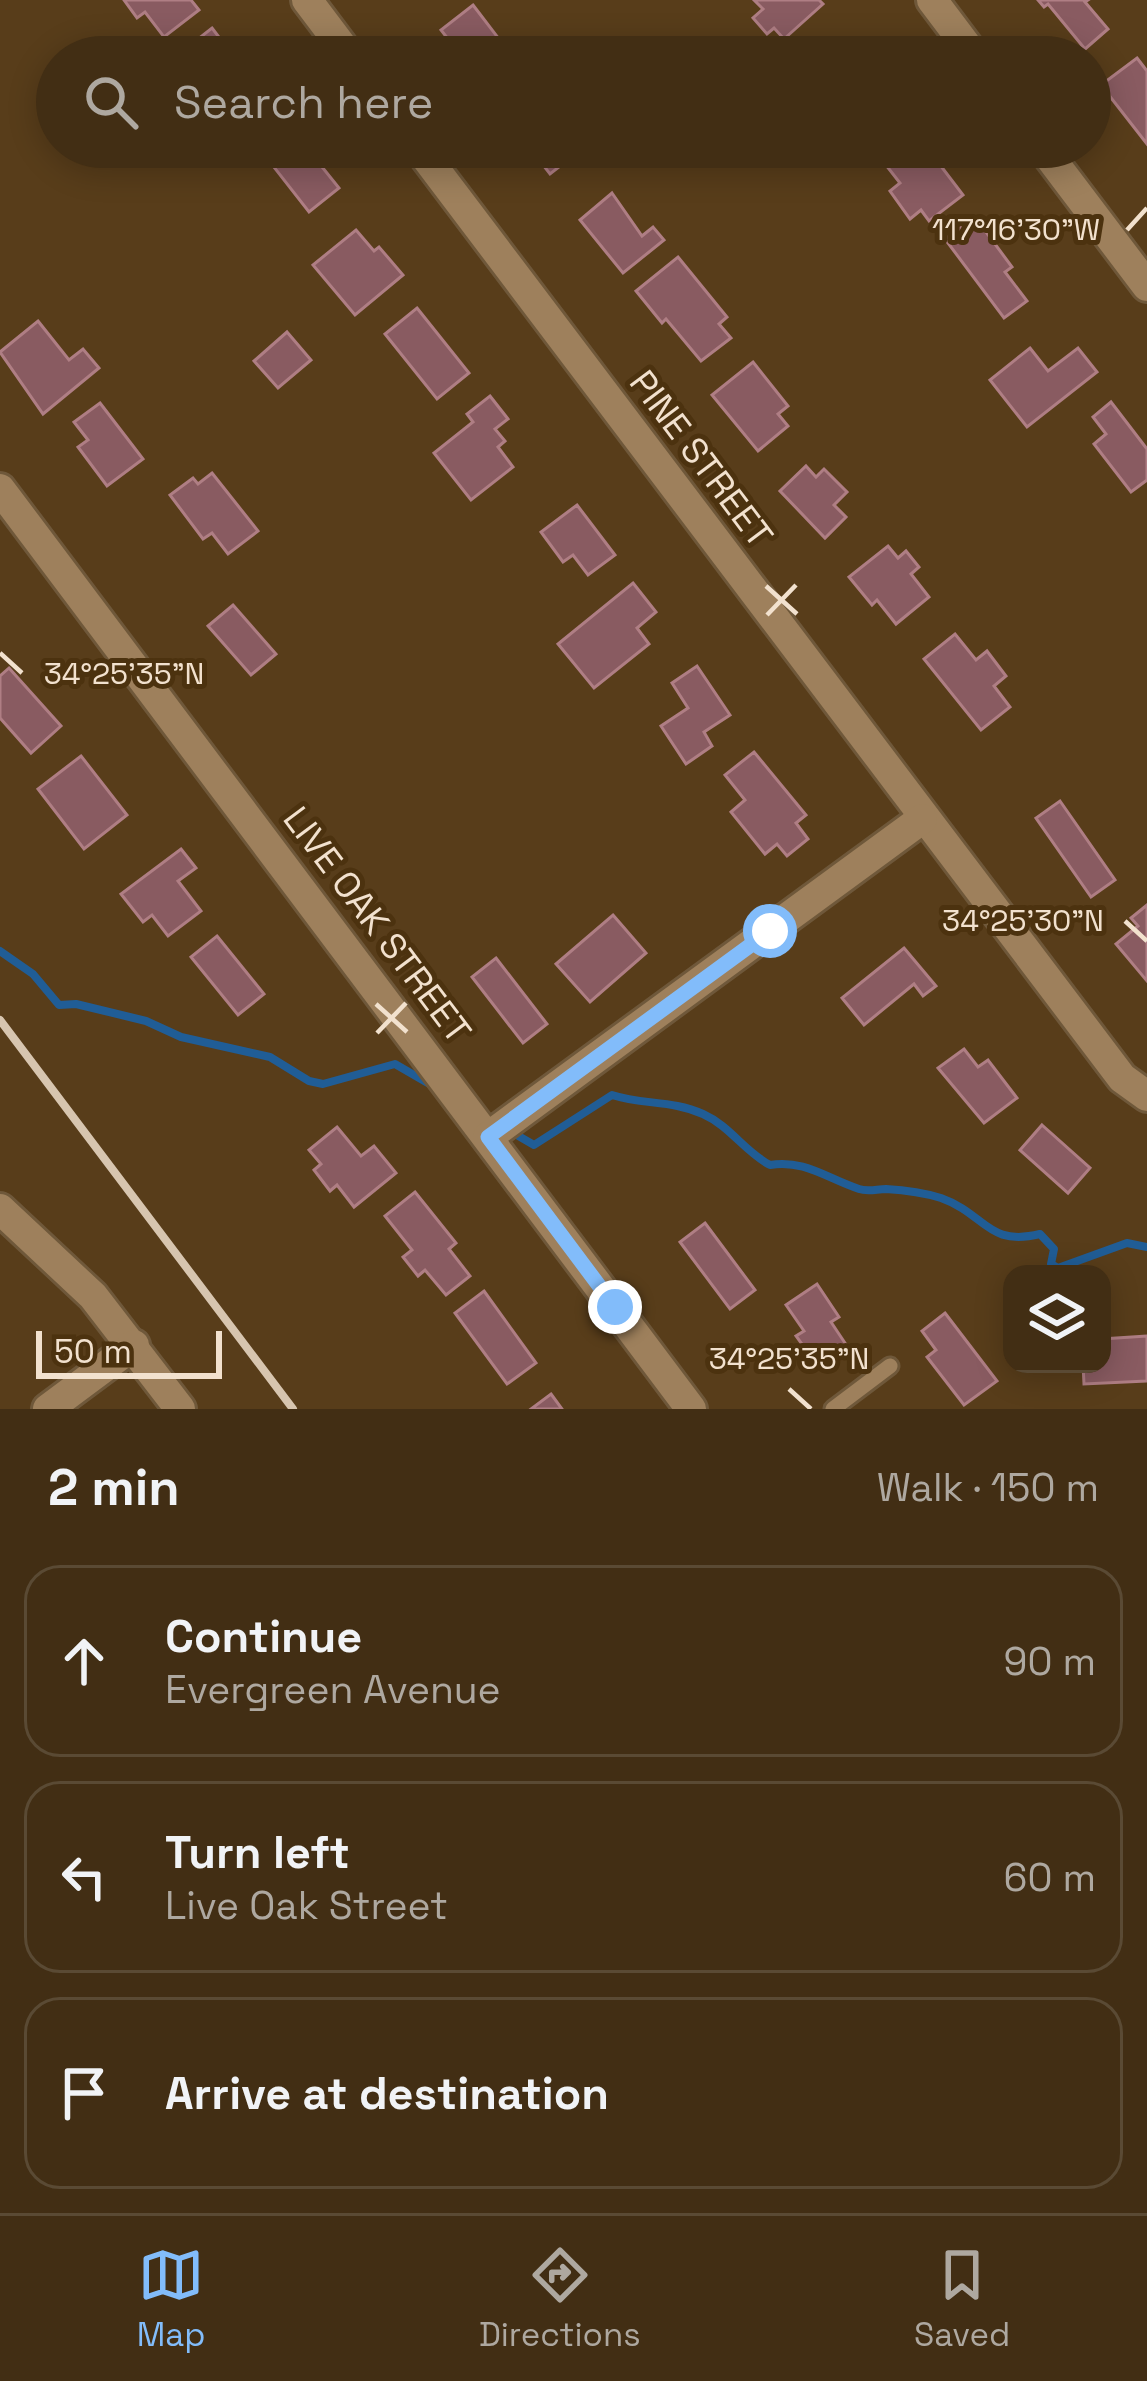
<!DOCTYPE html>
<meta charset="utf-8">
<style>
body{margin:0;font-family:"Space Grotesk",sans-serif;background:#49361d;color:#f1f3f6}
.controls{position:absolute;right:36px;bottom:36px;display:grid;overflow:hidden;border-radius:24px;box-shadow:0 6px 30px #0003}
.controls button{width:108px;height:108px;display:grid;place-items:center;padding:0;border:0;border-bottom:3px solid #5a4a34;background:#422e14;color:#f1f3f6;font:60px sans-serif}
.scale{position:absolute;left:36px;bottom:30px;width:186px;box-sizing:border-box;padding-left:12px;border:6px solid #f2e1ce;border-top:0;font-size:33px;line-height:42px;white-space:nowrap;color:#f2e1ce;-webkit-text-stroke:9px #4c320f;paint-order:stroke}
.stop{position:absolute;width:36px;height:36px;margin:-27px;border:9px solid #82bcfa;border-radius:50%;background:#fff}
.stop.end{background:#82bcfa;border-color:#fff;box-shadow:0 3px 12px #0008}
.list{margin:0;padding:0;list-style:none}
h2{display:flex;justify-content:space-between;align-items:center;height:156px;margin:0;padding:0 48px;font-size:51px}
h2 small{font-size:39px;font-weight:400;color:#aea8a0}
.list li{display:grid;grid-template-columns:78px 1fr auto;gap:36px;align-items:center;box-sizing:border-box;height:192px;margin:0 24px 24px;padding:0 24px;border:3px solid #5a4a34;border-radius:36px}
.list b{display:block;font-size:45px;white-space:nowrap}
.list p{margin:0;font-size:39px;white-space:nowrap;color:#aea8a0}
.list em{font-size:39px;font-style:normal;color:#aea8a0}
.icon{flex:none;width:66px;height:66px;fill:none;stroke:currentColor;stroke-width:2;stroke-linecap:round;stroke-linejoin:round}
.map{position:relative;flex:none;width:1147px;height:1409px;overflow:hidden}
.search{position:absolute;background:#422e14;box-shadow:0 6px 30px #0003;left:36px;right:36px;top:36px;height:132px;display:flex;align-items:center;gap:30px;box-sizing:border-box;padding:0 42px;border-radius:66px;color:#aea8a0;font-size:45px}
.sheet{height:804px;background:#422e14}
nav{display:flex;justify-content:space-around;align-items:center;box-sizing:border-box;height:168px;border-top:3px solid #5a4a34;background:#422e14;font-size:33px;color:#aea8a0}
nav a{display:grid;justify-items:center;gap:6px}
nav .on{color:#82bcfa}
.map>svg:first-child{display:block}
.lines{fill:none;stroke-linecap:round;stroke-linejoin:round}
.stream{stroke:#205d96;stroke-width:8}
.building{fill:#895b61;stroke:#af7e84;stroke-width:3}
.lane-casing{stroke:#6f583a;stroke-width:21}
.street-casing{stroke:#6f583a;stroke-width:36}
.lane{stroke:#9e805c;stroke-width:15}
.street{stroke:#9e805c;stroke-width:30}
.rail{stroke:#d7c5af;stroke-width:8}
.route{stroke:#82bcfa;stroke-width:15}
.ticks{fill:none;stroke:#f2e1ce;stroke-width:4.5}
.labels{text-anchor:middle;dominant-baseline:central;stroke-width:10;stroke-linejoin:round;paint-order:stroke}
.street-label{font-size:36px;fill:#f2e1ce;stroke:#4c320f}
.ticks-label{font-size:30px;text-anchor:middle;fill:#f2e1ce;stroke:#4c320f;stroke-width:10;stroke-linejoin:round;paint-order:stroke}
</style>
<div class="map">
<svg width="1147" height="1409" viewBox="0 0 1147 1409">
<rect width="100%" height="100%" fill="#583d1a"/>
<g class="lines">
<g class="stream">
<polyline points="0,951 33,974 59,1005 76,1004 146,1021 181,1037 270,1057 309,1081 323,1084 395,1064 433,1086"/>
<path d="M 508,1130 L 534,1145 L 612,1095 C 643,1105 672,1100 703,1114 C 730,1126 745,1152 770,1165 C 804,1159 828,1179 859,1189 C 868,1192 877,1189 886,1189 C 903,1190 925,1193 941,1198 C 986,1214 987,1247 1040,1234 L 1054,1249 L 1051,1264 L 1058,1268 L 1127,1243 L 1147,1247"/>
</g>
</g>
<g class="building">
<polygon points="124,0 191,0 199,10 164,37 145,12 137,18"/>
<polygon points="754,0 819,0 823,4 784,39 774,28 767,34 753,18 763,9"/>
<polygon points="1038,0 1088,0 1085,2 1108,29 1085,49 1048,4 1044,7"/>
<polygon points="473,5 512,56 511,57 462,57 441,30"/>
<polygon points="212,28 234,57 175,57"/>
<polygon points="844,42 857,57 826,57"/>
<polygon points="1137,58 1147,71 1147,144 1101,85"/>
<polygon points="306,147 339,188 309,212 259,148"/>
<polygon points="529,147 580,147 582,149 550,174"/>
<polygon points="900,147 916,147 928,162 934,157 963,195 929,221 921,210 910,219 890,191 900,183 882,160"/>
<polygon points="612,193 642,236 653,227 664,240 623,273 580,220"/>
<polygon points="975,217 1012,267 1005,272 1027,301 1004,318 945,239"/>
<polygon points="356,230 374,251 379,247 403,275 355,315 313,265"/>
<polygon points="678,257 727,317 719,324 731,338 701,361 666,319 662,323 636,291"/>
<polygon points="417,308 469,373 437,399 385,334"/>
<polygon points="38,321 69,360 83,349 99,368 43,414 0,352"/>
<polygon points="287,332 311,360 278,388 254,361"/>
<polygon points="1030,348 1048,371 1078,348 1097,372 1027,427 990,380"/>
<polygon points="753,362 788,406 778,414 788,426 758,451 712,395"/>
<polygon points="490,396 508,419 495,429 505,441 498,447 513,467 471,500 434,453 473,422 467,414"/>
<polygon points="1111,402 1147,449 1147,480 1131,492 1094,444 1106,434 1093,417"/>
<polygon points="100,403 143,459 107,486 78,447 88,440 74,422"/>
<polygon points="806,466 816,477 824,469 847,492 834,505 846,517 825,538 780,491"/>
<polygon points="212,473 258,531 228,554 212,533 203,539 170,495 193,478 198,484"/>
<polygon points="577,505 615,555 588,575 573,555 563,562 541,532"/>
<polygon points="888,546 898,558 906,551 919,567 911,574 929,597 896,624 877,600 872,605 849,577"/>
<polygon points="633,583 656,612 637,628 649,644 594,688 558,644"/>
<polygon points="233,605 276,654 251,675 208,626"/>
<polygon points="955,634 976,660 987,651 1006,676 994,686 1010,707 981,730 924,659"/>
<polygon points="697,666 730,715 704,732 712,746 686,764 661,726 688,708 672,683"/>
<polygon points="9,668 61,726 31,753 0,718 0,676"/>
<polygon points="754,752 806,815 796,823 808,839 787,856 777,844 765,854 731,812 745,800 725,775"/>
<polygon points="81,756 127,815 84,849 38,789"/>
<polygon points="1060,801 1115,880 1091,897 1036,818"/>
<polygon points="181,849 196,868 178,881 201,911 168,936 152,915 143,922 121,894"/>
<polygon points="1147,905 1147,981 1116,944 1138,926 1131,918"/>
<polygon points="613,915 646,953 590,1002 556,964"/>
<polygon points="217,936 264,994 238,1015 191,957"/>
<polygon points="904,948 936,986 923,996 914,984 864,1025 842,998"/>
<polygon points="496,958 547,1024 523,1043 472,977"/>
<polygon points="964,1049 978,1067 988,1060 1017,1098 984,1123 938,1068"/>
<polygon points="1042,1125 1090,1168 1068,1193 1020,1150"/>
<polygon points="337,1127 361,1156 374,1146 396,1173 354,1207 337,1185 330,1191 314,1170 321,1164 309,1150"/>
<polygon points="415,1192 456,1243 449,1249 470,1276 446,1295 425,1270 418,1276 403,1257 412,1250 385,1216"/>
<polygon points="705,1223 755,1290 730,1309 680,1242"/>
<polygon points="817,1284 839,1317 831,1322 849,1349 820,1369 796,1336 804,1331 786,1305"/>
<polygon points="484,1291 536,1363 507,1384 455,1313"/>
<polygon points="945,1313 997,1381 964,1405 927,1357 936,1350 922,1331"/>
<polygon points="1147,1336 1147,1381 1084,1384 1083,1364 1102,1364 1102,1339"/>
<polygon points="551,1394 562,1409 531,1409"/>
</g>
<g class="lines">
<defs>
<polyline id="lane" points="833,1409 890,1366"/>
<g id="street">
<polyline points="307,0 350,57"/>
<polyline points="932,0 975,57"/>
<polyline points="418,147 1122,1078 1147,1096"/>
<polyline points="1042,147 1147,286"/>
<polyline points="0,489 691,1409"/>
<polyline points="488,1137 922,819"/>
<polyline points="0,1209 93,1296 180,1409"/>
<polyline points="48,1409 134,1345"/>
</g>
</defs>
<use href="#lane" class="lane-casing"/>
<use href="#street" class="street-casing"/>
<use href="#lane" class="lane"/>
<use href="#street" class="street"/>
<polyline class="rail" points="0,1020 293,1409"/>
</g>
<g class="lines">
<polyline class="route" points="615,1307 488,1137 770,931"/>
</g>
<path class="ticks" d="M 1127,230 L 1147,208M 766,586 L 797,614M 767,615 L 796,585M 0,653 L 22,673M 1125,921 L 1147,941M 376,1004 L 407,1032M 377,1033 L 406,1003M 789,1389 L 811,1409"/>
<g class="labels">
<g class="street-label">
<text transform="translate(701 459) rotate(53)">PINE STREET</text>
<text transform="translate(377 925) rotate(53)">LIVE OAK STREET</text>
</g>
</g>
<g class="ticks-label">
<text x="1016" y="240">117°16'30"W</text>
<text x="124" y="684">34°25'35"N</text>
<text x="1023" y="931">34°25'30"N</text>
<text x="789" y="1369">34°25'35"N</text>
</g>
</svg>
<div class="controls">
<button><svg class="icon" aria-label="layers" viewBox="0 0 24 24"><path d="M12 4l9 5-9 5-9-5zM3 14l9 5 9-5"/></svg></button>
</div>
<div class="scale">50 m</div>
<div class="stop" style="left:770px;top:931px"></div>
<div class="stop end" style="left:615px;top:1307px"></div>
<div class="search"><svg class="icon" aria-label="search" viewBox="0 0 24 24"><circle cx="10" cy="10" r="6"/><path d="M15 15l6 6"/></svg>Search here</div>
</div>
<section class="sheet">
<h2>2 min<small>Walk · 150 m</small></h2>
<ul class="list">
<li><svg class="icon" aria-label="ahead" viewBox="0 0 24 24"><path d="M12 20V5M6 11l6-6 6 6"/></svg><div><b>Continue</b><p>Evergreen Avenue</p></div><em>90 m</em></li>
<li><svg class="icon" aria-label="left" viewBox="0 0 24 24"><path d="M17 20v-9H6M10 6l-5 5 5 5"/></svg><div><b>Turn left</b><p>Live Oak Street</p></div><em>60 m</em></li>
<li><svg class="icon" aria-label="arrive" viewBox="0 0 24 24"><path d="M6 21V4h12l-3 4 3 4H6"/></svg><div><b>Arrive at destination</b></div></li>
</ul>
</section>
<nav>
<a class="on"><svg class="icon" aria-label="map" viewBox="0 0 24 24"><path d="M3 6l6-2 6 2 6-2v14l-6 2-6-2-6 2zM9 4v14M15 6v14"/></svg>Map</a>
<a><svg class="icon" aria-label="directions" viewBox="0 0 24 24"><path d="M12 3l9 9-9 9-9-9zM9 14v-3h6M13 9l2 2-2 2"/></svg>Directions</a>
<a><svg class="icon" aria-label="saved" viewBox="0 0 24 24"><path d="M7 4h10v16l-5-4-5 4z"/></svg>Saved</a>
</nav>
